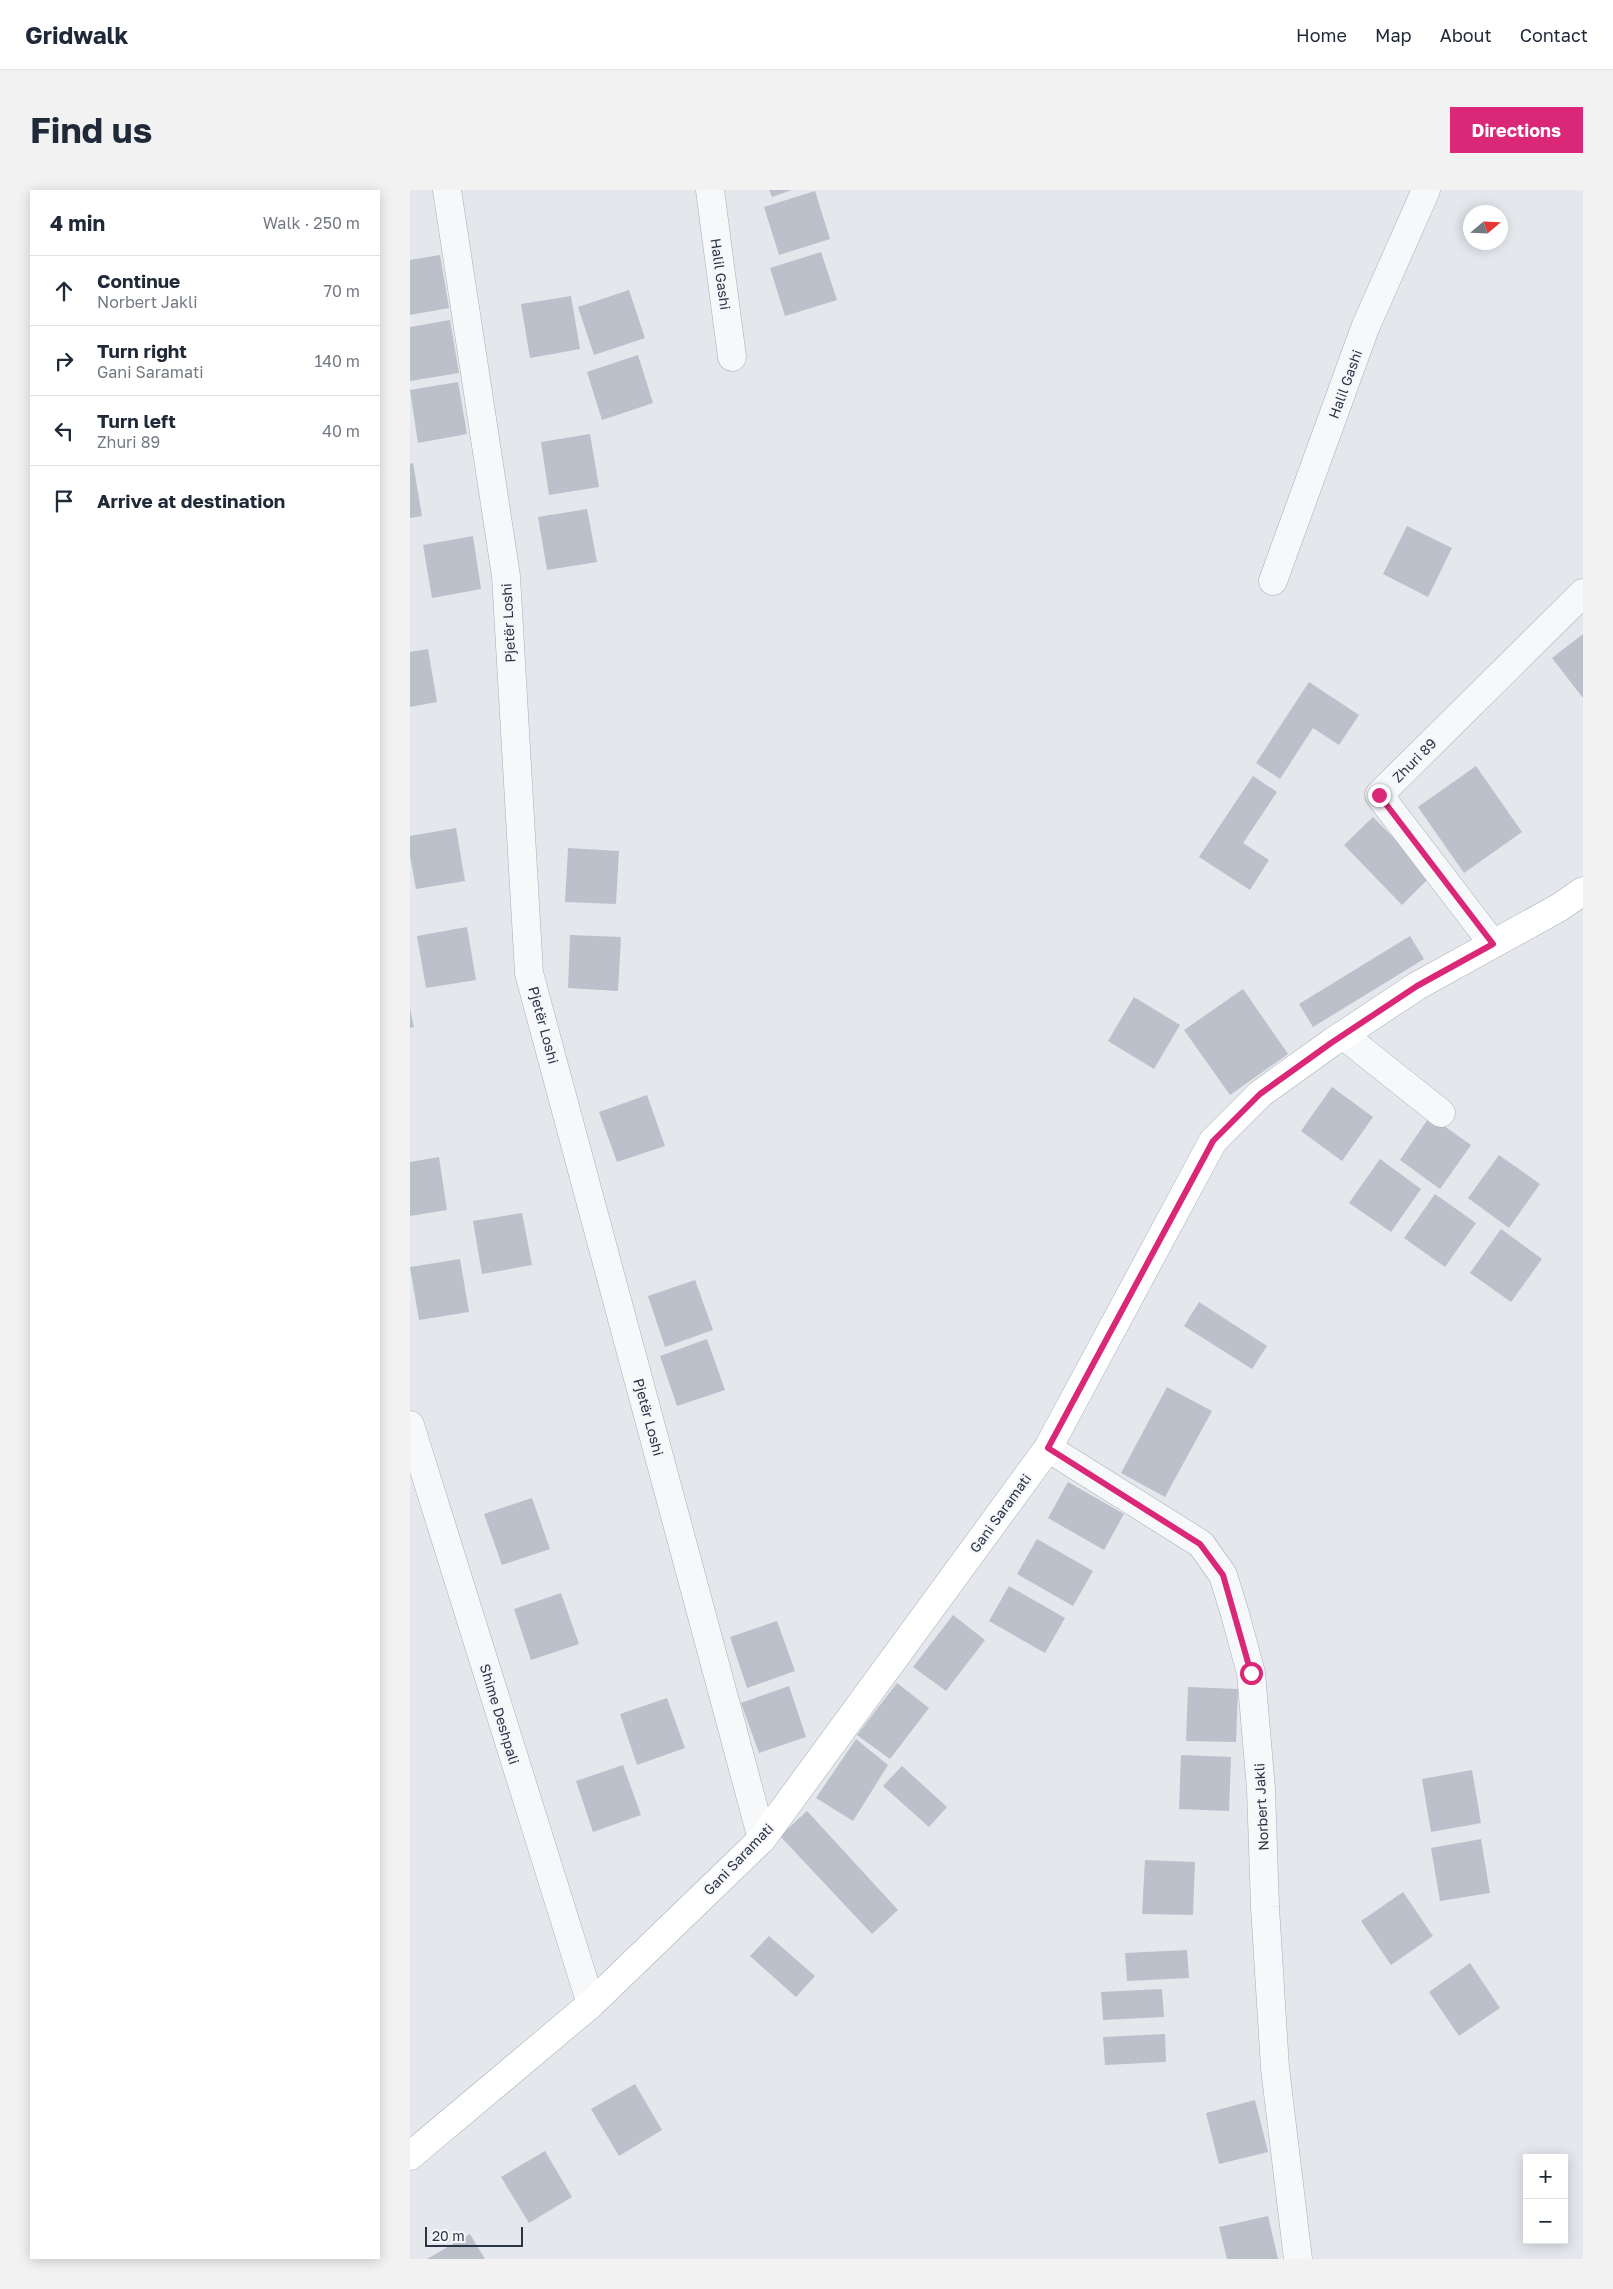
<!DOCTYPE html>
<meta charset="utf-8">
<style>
body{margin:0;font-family:"Golos Text",sans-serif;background:#f2f2f3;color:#1f2937}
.controls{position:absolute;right:15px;bottom:15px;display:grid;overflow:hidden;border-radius:0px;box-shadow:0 2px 12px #0003}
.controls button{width:45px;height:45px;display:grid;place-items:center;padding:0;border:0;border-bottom:1px solid #e0e1e3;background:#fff;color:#1f2937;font:25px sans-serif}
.compass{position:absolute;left:1053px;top:15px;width:45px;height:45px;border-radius:50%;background:#fff;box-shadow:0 2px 12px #0003;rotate:71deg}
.scale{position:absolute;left:15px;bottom:12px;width:98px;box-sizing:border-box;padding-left:5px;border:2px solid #2b3445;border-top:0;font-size:14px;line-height:18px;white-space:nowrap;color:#2b3445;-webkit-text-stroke:4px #f4f6f9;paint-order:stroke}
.stop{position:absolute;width:15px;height:15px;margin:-11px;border:4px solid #db2777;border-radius:50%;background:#fff}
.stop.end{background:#db2777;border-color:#fff;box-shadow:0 1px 5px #0008}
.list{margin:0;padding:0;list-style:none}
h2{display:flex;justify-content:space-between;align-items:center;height:65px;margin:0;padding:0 20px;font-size:21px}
h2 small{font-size:16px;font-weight:400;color:#747a83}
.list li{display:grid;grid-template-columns:32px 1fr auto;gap:15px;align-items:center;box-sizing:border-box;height:70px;padding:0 20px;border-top:1px solid #e0e1e3}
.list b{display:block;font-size:19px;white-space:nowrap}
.list p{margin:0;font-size:16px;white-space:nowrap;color:#747a83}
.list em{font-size:16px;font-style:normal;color:#747a83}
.icon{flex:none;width:28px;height:28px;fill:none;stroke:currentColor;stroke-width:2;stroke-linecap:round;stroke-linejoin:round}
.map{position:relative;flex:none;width:1173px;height:2069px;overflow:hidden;border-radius:0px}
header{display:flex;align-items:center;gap:30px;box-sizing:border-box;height:70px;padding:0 25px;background:#fff;border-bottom:1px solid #e0e1e3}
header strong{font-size:24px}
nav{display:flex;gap:28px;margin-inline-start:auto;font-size:18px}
.intro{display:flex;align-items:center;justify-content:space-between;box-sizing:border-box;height:120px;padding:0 30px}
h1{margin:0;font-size:35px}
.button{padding:12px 22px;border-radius:0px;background:#db2777;color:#fff;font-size:18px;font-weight:700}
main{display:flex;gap:30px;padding:0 30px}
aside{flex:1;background:#fff;border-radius:0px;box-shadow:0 2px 12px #0003}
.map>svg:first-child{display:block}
.building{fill:#bbc0ca}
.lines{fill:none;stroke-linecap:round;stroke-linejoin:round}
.street-casing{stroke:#a9aeb7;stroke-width:29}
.secondary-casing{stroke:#a9aeb7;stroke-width:29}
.street{stroke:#f7f8fa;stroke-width:28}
.secondary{stroke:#fff;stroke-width:28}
.route{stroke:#db2777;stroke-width:6}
.labels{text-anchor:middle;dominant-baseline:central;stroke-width:4;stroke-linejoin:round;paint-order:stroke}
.street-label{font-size:14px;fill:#2b3445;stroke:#f4f6f9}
</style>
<header>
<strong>Gridwalk</strong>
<nav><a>Home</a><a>Map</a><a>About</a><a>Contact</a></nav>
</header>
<div class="intro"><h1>Find us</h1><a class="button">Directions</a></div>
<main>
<aside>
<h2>4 min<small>Walk · 250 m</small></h2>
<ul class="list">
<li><svg class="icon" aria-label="ahead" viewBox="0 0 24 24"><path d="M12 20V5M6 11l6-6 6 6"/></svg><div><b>Continue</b><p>Norbert Jakli</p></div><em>70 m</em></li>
<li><svg class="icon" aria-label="right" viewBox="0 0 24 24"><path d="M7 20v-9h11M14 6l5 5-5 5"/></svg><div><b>Turn right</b><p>Gani Saramati</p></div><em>140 m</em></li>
<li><svg class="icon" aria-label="left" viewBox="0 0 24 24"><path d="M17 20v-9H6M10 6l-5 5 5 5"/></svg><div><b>Turn left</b><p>Zhuri 89</p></div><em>40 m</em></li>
<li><svg class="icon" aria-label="arrive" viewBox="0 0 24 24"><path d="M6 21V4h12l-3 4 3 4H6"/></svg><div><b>Arrive at destination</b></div></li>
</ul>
</aside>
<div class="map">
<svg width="1173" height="2069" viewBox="0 0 1173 2069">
<rect width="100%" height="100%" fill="#e4e7ec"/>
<g class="building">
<polygon points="359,0 382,0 362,7"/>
<polygon points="405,1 420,49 369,65 354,17"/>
<polygon points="411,62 427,110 375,126 360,78"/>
<polygon points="30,65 39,118 0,125 0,70"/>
<polygon points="219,100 235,148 184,165 168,117"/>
<polygon points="161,106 170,159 120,168 111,114"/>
<polygon points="40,130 49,183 0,191 0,137"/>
<polygon points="228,165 243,213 192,230 177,182"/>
<polygon points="48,192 57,244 8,253 0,200"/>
<polygon points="180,244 189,297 139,305 131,252"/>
<polygon points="3,273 12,326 0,328 0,274"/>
<polygon points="177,319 187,372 137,380 128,327"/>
<polygon points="997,336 1042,358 1018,407 973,384"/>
<polygon points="63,346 71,399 22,408 13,355"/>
<polygon points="1173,444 1173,508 1142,468"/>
<polygon points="18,459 27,512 0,517 0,462"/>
<polygon points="899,492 949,525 929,555 903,538 870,589 846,573"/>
<polygon points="1066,576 1112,642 1054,683 1008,617"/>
<polygon points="843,586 867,602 833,653 859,670 840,700 789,667"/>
<polygon points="963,627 1021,686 992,715 934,655"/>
<polygon points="46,638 55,691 6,699 0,666 0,646"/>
<polygon points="158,658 209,661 206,714 155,712"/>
<polygon points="57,737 66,790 16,798 7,746"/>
<polygon points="160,745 211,747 208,801 158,798"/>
<polygon points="1000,746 1014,769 903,837 889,814"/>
<polygon points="833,799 878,864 820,905 774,840"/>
<polygon points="724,807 770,835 744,879 698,851"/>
<polygon points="0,819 4,837 0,838"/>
<polygon points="922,897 963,927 932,971 891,941"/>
<polygon points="237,905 255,956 207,972 189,922"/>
<polygon points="1020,926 1061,955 1030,999 990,970"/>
<polygon points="1089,965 1130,994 1099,1038 1058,1008"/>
<polygon points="29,967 37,1020 0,1026 0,972"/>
<polygon points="970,969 1011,999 981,1042 939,1013"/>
<polygon points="1025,1004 1066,1033 1035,1077 994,1048"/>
<polygon points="112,1023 122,1075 72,1084 63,1031"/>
<polygon points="1091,1039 1132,1069 1101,1112 1060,1083"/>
<polygon points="50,1069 59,1122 9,1130 0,1077"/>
<polygon points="285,1090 303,1140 255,1157 238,1106"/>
<polygon points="789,1112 857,1156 842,1179 774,1136"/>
<polygon points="297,1149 315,1200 267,1216 250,1166"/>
<polygon points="757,1197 802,1221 755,1307 711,1283"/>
<polygon points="658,1292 714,1324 694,1360 638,1328"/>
<polygon points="122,1308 140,1359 92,1375 74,1324"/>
<polygon points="627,1349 683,1381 663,1416 607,1384"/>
<polygon points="599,1396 655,1428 635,1463 579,1431"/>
<polygon points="151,1403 169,1454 121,1470 104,1419"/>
<polygon points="543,1425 575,1450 536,1501 503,1477"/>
<polygon points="367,1431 385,1481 337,1498 320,1447"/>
<polygon points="487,1493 519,1518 480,1569 447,1545"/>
<polygon points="379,1496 396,1547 349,1563 331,1513"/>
<polygon points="778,1497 828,1499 826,1552 776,1551"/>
<polygon points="257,1508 275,1558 227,1575 210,1524"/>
<polygon points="446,1549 478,1575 443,1631 406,1608"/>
<polygon points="771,1565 821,1567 819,1621 769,1619"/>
<polygon points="213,1575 231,1625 183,1642 166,1591"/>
<polygon points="492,1576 537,1617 519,1637 473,1596"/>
<polygon points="1062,1580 1071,1633 1021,1642 1012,1589"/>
<polygon points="397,1621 488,1720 462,1744 370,1646"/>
<polygon points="1071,1649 1080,1703 1030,1711 1021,1658"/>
<polygon points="735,1670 785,1672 783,1725 732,1724"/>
<polygon points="993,1702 1023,1746 981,1775 951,1731"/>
<polygon points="359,1746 405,1786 386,1807 340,1766"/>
<polygon points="777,1760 779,1788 717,1791 715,1763"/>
<polygon points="1060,1773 1090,1818 1049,1846 1019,1802"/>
<polygon points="752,1799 754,1827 693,1830 691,1802"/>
<polygon points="755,1844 756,1872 695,1875 693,1847"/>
<polygon points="225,1894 252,1940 209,1966 181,1919"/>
<polygon points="845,1910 858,1962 809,1974 796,1923"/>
<polygon points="135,1961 162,2007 119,2033 91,1987"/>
<polygon points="858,2026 868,2069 817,2069 809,2037"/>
<polygon points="60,2044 75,2069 17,2069"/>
</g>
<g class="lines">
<defs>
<g id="street">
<polyline points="37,0 96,386 119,783 352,1649"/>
<polyline points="300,0 322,167"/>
<polyline points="863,391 955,138 1016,0"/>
<polyline points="1083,754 969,605 1173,403"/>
<polyline points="933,845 1031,923"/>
<polyline points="0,1235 181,1814"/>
<polyline points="638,1258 791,1354 813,1385 825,1424 841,1483 851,1599 855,1717 865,1878 888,2069"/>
</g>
<polyline id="secondary" points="0,1966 181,1814 352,1649 638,1258 803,951 850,904 921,853 1007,796 1150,717 1173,701"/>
</defs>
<use href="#street" class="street-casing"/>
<use href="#secondary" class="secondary-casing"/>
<use href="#street" class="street"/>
<use href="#secondary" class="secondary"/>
</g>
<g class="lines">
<polyline class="route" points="841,1483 813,1385 790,1354 638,1258 803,951 850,904 921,853 1007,796 1083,754 969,605"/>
</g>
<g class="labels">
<g class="street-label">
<text transform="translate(311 84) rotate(82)">Halil Gashi</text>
<text transform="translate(935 194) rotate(-70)">Halil Gashi</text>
<text transform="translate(98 433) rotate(-93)">Pjetër Loshi</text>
<text transform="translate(1004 570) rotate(-45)">Zhuri 89</text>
<text transform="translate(134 835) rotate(75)">Pjetër Loshi</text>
<text transform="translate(239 1227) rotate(75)">Pjetër Loshi</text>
<text transform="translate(590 1323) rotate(-54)">Gani Saramati</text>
<text transform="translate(90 1524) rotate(73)">Shime Deshpali</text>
<text transform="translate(851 1617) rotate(-93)">Norbert Jakli</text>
<text transform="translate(328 1669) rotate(-46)">Gani Saramati</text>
</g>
</g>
</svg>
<div class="controls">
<button>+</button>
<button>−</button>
</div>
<svg class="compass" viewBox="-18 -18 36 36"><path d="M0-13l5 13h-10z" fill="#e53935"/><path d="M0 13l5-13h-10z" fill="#747a83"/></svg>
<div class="scale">20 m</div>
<div class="stop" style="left:841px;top:1483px"></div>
<div class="stop end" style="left:969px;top:605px"></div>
</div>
</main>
